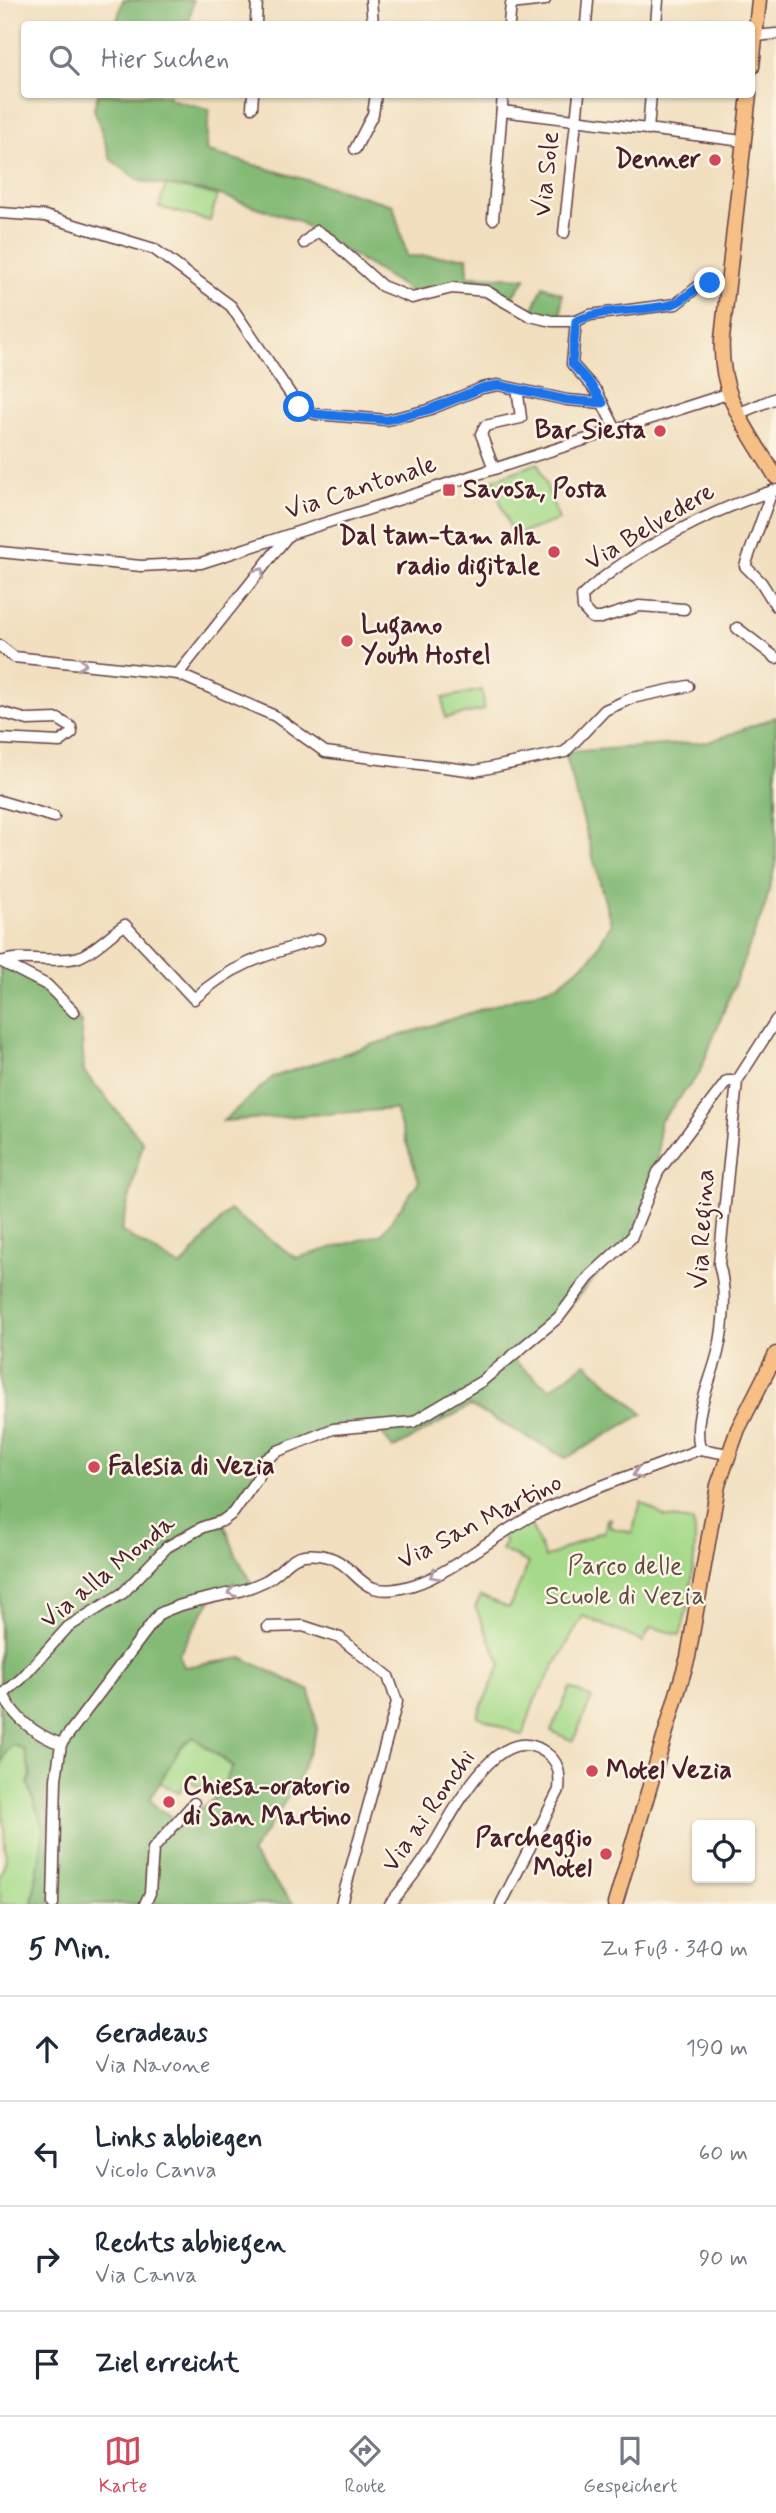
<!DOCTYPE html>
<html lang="de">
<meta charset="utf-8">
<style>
body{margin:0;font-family:Mynerve,sans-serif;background:#f6f6f7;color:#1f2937}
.controls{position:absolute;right:21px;bottom:21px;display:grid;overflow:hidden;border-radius:7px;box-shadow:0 2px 5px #0004}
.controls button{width:63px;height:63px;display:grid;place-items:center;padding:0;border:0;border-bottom:2px solid #e0e1e3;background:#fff;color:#1f2937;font:35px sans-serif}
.stop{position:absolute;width:21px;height:21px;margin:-16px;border:5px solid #1a73e8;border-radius:50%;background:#fff}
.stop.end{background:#1a73e8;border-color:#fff;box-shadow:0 2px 7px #0008}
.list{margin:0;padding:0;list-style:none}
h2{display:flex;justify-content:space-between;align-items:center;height:91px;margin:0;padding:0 28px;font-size:30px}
h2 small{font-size:23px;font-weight:400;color:#747a83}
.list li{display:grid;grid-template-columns:46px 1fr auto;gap:21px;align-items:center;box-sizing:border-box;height:105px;padding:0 28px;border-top:2px solid #e0e1e3}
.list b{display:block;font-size:26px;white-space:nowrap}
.list p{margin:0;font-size:23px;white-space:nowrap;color:#747a83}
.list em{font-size:23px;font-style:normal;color:#747a83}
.icon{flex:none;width:38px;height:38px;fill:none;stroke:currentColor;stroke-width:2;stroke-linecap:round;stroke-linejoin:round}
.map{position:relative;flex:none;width:776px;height:1904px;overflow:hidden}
.search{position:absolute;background:#fff;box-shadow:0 2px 5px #0004;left:21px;right:21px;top:21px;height:77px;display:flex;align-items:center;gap:18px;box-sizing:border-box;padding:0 24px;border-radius:7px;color:#747a83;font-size:26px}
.sheet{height:511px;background:#fff}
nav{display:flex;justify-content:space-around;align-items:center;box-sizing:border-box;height:98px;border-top:2px solid #e0e1e3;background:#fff;font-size:19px;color:#747a83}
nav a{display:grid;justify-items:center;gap:4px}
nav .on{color:#d1495b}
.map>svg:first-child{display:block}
.green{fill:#a6da8a;stroke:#787c5a;stroke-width:2}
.forest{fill:#84ba76;stroke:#676c50;stroke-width:2;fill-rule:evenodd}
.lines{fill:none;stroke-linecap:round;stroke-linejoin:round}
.minor-casing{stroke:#633c41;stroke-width:13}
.major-casing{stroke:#633c41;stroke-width:17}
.minor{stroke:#fff;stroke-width:10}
.major{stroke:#f5bf86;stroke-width:14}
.oneway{stroke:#ae9aa0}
.route{stroke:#1a73e8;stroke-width:9}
.poi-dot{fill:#d1495b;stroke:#fcf5e5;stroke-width:2.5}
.labels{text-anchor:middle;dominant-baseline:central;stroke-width:5;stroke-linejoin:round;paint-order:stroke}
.poi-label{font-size:26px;font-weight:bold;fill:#4a1f2b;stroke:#fcf5e5;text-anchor:start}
.street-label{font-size:26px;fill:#4a1f2b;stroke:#fcf5e5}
.park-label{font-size:26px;fill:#614e43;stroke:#fcf5e5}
</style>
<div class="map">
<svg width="776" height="1904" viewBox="0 0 776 1904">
<rect width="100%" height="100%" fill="#fcf5e5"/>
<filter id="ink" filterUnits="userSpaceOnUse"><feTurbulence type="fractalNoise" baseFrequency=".0143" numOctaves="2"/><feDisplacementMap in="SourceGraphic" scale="14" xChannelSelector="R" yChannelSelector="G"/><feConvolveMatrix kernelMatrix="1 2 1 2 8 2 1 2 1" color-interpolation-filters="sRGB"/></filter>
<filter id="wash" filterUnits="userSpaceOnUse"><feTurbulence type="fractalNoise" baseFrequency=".00686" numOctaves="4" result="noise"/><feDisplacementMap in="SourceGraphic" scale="28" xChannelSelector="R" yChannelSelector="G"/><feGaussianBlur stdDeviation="1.57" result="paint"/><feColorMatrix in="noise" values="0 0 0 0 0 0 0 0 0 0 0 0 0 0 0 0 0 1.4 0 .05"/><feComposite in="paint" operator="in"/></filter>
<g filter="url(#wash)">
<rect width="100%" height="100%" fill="#f1dfbf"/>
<g class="green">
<polygon points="167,181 217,196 210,221 159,207"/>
<polygon points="538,463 559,520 513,536 492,480"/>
<polygon points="482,690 484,710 445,718 443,698"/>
<path d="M 641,1502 L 665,1517 L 692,1521 C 701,1536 687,1616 680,1635 L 651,1627 L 643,1642 L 583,1616 L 534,1702 L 523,1736 L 477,1716 L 501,1664 L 475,1607 L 481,1596 L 509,1608 L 529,1563 L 501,1550 L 505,1542 L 503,1532 L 528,1518 L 545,1558 L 600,1532 L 604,1533 L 607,1519 L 611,1518 L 609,1527 L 632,1533 Z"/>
<polygon points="570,1688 592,1698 573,1741 551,1731"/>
<polygon points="193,1737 233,1767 216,1797 187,1779 179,1793 159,1782 180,1748"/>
<polygon points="13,1745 24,1749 31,1774 28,1784 44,1831 32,1904 0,1904 0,1876 6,1859 0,1768 7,1750"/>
</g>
<g class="forest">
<polygon points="123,0 193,0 189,24 116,24"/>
<path d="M 98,94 L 169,95 L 169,99 L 209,109 L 206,151 L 393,205 L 407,256 L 467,257 L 468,276 L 526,278 L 510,301 C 471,281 453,280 412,292 L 296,220 L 214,193 L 140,181 L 111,160 L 94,109 Z"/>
<polygon points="543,286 562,294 561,317 531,314"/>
<path d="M 776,717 L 776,863 L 765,906 L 699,1074 L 659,1123 L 658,1172 L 631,1238 L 559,1317 L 510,1358 L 550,1389 L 586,1363 L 643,1414 L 566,1458 L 470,1406 L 393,1449 L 377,1425 L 333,1429 L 278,1451 L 223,1521 L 237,1557 L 254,1586 L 211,1599 L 179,1654 L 184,1667 L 243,1658 L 310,1691 L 317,1730 L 297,1783 L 251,1854 L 294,1904 L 32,1904 L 44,1831 L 28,1784 L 31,1774 L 24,1749 L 13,1745 L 7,1750 L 0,1768 L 0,968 L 3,962 L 47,985 L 74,1012 L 81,1023 L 84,1072 L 143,1142 L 121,1231 L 181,1267 L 229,1210 L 296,1258 L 382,1234 L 419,1181 L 395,1109 L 223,1121 L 273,1077 L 559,984 L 591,958 L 611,924 L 565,752 L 709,742 ZM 193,1737 L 233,1766 L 216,1797 L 182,1822 L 158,1809 L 150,1799 L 180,1748 Z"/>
</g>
</g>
<g filter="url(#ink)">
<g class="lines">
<defs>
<g id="minor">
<polyline points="371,0 373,24"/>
<polyline points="256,24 257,0"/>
<polyline points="509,24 511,4 545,0"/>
<polyline points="586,24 588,0"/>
<polyline points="656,24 658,0"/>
<polyline points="755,36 776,34"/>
<polyline points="252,107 253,94"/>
<polyline points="502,111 743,141"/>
<polyline points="648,130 651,94"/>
<polyline points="355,149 373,114 376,94"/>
<polyline points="0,213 45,216 154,249 231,306 299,407 315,414 387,420 428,410 482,388 498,385 567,400 603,403"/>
<polyline points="493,219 503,94"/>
<polyline points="564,233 579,94"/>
<polyline points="304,243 317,231 331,240 382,286 412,298 452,288 486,291 530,316 552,321 576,321 590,315 676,304 700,285 728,285"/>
<polyline points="576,321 572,364 597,392 616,430"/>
<polyline points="737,414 776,398"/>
<polyline points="494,469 481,434 485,426 521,418 518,395"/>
<polyline points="772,491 745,566 761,582 776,606"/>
<polyline points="0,552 141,566 201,563 727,394"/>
<path d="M 684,609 L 639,606 L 601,618 L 592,618 L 583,608 L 582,596 C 628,552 715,508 776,490"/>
<polyline points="737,628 776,658"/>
<polyline points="0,646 14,657 178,674 287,537"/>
<polyline points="178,674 275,716 325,752 475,771 565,752 605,710 632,698 688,686"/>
<polyline points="0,712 28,720 58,719 71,727 72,733 60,742 0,739"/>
<polyline points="0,801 54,817"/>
<polyline points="0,961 47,985 74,1012"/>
<path d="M 3,962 C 16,954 58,964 79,957 C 95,951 110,934 125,925 L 194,999 C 233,963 269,954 319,939"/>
<path d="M 700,1449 C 692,1416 710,1385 718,1352 C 724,1326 727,1290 719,1264 L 737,1081 L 776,1020"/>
<polyline points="268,1627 303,1626 340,1638 388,1676 397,1702 341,1904"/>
<path d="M 4,1696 C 15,1719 37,1735 61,1744"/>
<polyline points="0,1697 22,1678 68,1627 123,1593 167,1547 203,1527 222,1521 233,1513 259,1476 265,1460 278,1451 333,1429 413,1422 482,1381 559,1317 589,1277 631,1238 658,1172 727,1081 737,1081"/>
<path d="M 53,1904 L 56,1779 L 61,1744 L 159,1614 C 192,1597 231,1598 265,1581 C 287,1570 288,1551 319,1555 C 363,1561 352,1604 413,1585 C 451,1574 499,1531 537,1513 C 589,1488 647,1471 700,1449 L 728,1454"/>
<polyline points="145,1904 150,1893 153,1849 194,1803"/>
<path d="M 390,1904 C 402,1889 415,1874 426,1857 C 449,1824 497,1709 550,1756 C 560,1765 560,1778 559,1790 L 501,1904"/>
</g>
<g id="major">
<polyline points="752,67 759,0"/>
<path d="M 749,94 L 722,339 C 719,397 747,429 776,477"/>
<polyline points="615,1904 688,1657 718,1485 738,1429 776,1354"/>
</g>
</defs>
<use href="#minor" class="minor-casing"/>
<use href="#major" class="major-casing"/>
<use href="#minor" class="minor"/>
<use href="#major" class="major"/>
</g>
<defs><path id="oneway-chevron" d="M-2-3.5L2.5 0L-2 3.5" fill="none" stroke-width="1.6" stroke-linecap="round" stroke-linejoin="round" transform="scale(1.75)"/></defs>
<g class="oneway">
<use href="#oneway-chevron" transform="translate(260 572) rotate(-51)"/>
<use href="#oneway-chevron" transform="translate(82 664) rotate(6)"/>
<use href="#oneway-chevron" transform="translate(637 1474) rotate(159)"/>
<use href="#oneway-chevron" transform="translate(434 1575) rotate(150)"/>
<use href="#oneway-chevron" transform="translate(232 1592) rotate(163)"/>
</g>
</g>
<g class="lines" filter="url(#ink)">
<path class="route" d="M 299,407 L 315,414 L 387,420 L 428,410 L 482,388 L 498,385 L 567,400 L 603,403 L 589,382 L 572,364 L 576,321 C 606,307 641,313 673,304 C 686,300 694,286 710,283"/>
</g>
<g class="poi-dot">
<circle cx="715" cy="160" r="7"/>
<circle cx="660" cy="431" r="7"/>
<rect x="442" y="483" width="14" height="14" rx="3.5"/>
<circle cx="554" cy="552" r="7"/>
<circle cx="347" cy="641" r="7"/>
<circle cx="94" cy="1467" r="7"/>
<circle cx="592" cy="1771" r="7"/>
<circle cx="169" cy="1802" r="7"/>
<circle cx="606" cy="1854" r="7"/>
</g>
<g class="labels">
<g class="poi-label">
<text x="701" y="160" text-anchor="end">Denner</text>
<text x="646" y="431" text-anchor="end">Bar Siesta</text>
<text x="463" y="490">Savosa, Posta</text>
<text x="540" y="537" text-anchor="end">Dal tam-tam alla<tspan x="540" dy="30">radio digitale</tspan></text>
<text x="361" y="626">Lugano<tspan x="361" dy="30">Youth Hostel</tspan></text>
<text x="108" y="1467">Falesia di Vezia</text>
<text x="606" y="1771">Motel Vezia</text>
<text x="183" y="1787">Chiesa-oratorio<tspan x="183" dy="30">di San Martino</tspan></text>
<text x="592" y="1839" text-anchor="end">Parcheggio<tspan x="592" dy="30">Motel</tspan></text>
</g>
<g class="street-label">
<text transform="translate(547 174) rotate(-84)">Via Sole</text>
<text transform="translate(361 488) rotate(-18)">Via Cantonale</text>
<text transform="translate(650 527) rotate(-31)">Via Belvedere</text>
<text transform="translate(703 1229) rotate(-87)">Via Regina</text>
<text transform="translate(480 1522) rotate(-27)">Via San Martino</text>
<text transform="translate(108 1572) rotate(-39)">Via alla Monda</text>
<text transform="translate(429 1811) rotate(-55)">Via ai Ronchi</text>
</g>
<g class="park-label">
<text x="625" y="1567">Parco delle<tspan x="625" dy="30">Scuole di Vezia</tspan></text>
</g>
</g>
</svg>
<div class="controls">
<button><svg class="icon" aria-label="locate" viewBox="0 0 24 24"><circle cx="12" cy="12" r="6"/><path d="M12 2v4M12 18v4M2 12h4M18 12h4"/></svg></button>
</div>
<div class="stop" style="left:299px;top:407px"></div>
<div class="stop end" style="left:710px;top:283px"></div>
<div class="search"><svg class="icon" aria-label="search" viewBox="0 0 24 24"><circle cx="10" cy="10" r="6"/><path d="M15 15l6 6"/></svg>Hier suchen</div>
</div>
<section class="sheet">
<h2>5 Min.<small>Zu Fuß · 340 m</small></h2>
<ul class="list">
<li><svg class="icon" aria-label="ahead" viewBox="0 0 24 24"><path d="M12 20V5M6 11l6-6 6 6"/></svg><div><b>Geradeaus</b><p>Via Navone</p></div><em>190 m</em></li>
<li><svg class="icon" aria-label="left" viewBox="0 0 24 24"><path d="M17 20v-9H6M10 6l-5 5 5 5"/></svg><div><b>Links abbiegen</b><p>Vicolo Canva</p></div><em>60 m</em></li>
<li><svg class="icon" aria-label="right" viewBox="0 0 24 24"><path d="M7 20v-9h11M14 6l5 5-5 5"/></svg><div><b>Rechts abbiegen</b><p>Via Canva</p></div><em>90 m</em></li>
<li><svg class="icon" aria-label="arrive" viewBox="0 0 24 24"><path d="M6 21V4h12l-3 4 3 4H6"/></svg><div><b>Ziel erreicht</b></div></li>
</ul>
</section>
<nav>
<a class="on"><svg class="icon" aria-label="map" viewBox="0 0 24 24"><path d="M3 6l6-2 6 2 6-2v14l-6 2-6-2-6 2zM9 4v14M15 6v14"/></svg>Karte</a>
<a><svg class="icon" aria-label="directions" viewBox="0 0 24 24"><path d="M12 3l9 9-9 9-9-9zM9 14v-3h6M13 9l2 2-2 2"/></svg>Route</a>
<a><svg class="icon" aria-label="saved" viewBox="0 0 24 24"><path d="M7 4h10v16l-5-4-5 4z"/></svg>Gespeichert</a>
</nav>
